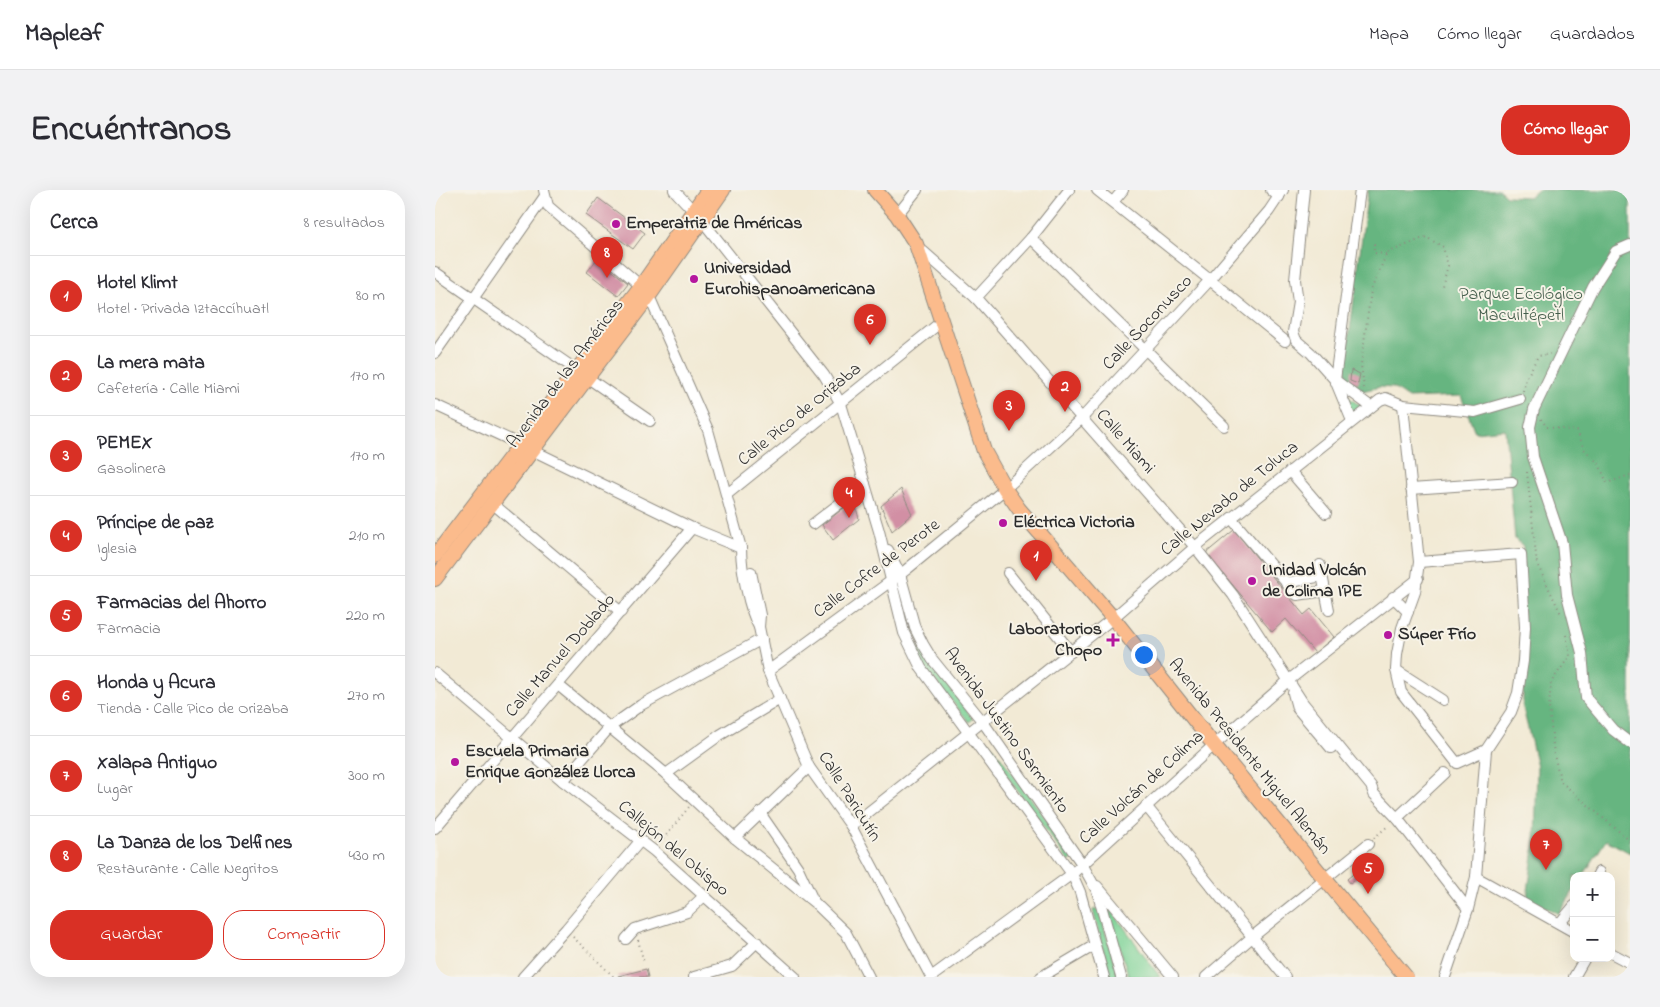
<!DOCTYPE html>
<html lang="es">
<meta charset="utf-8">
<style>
body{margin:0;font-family:"Indie Flower",sans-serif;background:#f2f2f3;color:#2b2b33}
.controls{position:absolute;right:15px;bottom:15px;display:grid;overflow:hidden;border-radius:10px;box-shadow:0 5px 20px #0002}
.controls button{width:45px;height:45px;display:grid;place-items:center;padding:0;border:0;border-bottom:1px solid #e1e1e2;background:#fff;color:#2b2b33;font:25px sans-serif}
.you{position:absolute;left:708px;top:464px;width:18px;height:18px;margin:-12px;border:4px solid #fff;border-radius:50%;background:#1a73e8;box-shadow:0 0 0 8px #1a73e833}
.badge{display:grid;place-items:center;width:32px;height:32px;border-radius:50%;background:#d93025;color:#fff;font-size:16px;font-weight:700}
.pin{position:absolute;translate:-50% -41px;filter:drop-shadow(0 1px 2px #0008)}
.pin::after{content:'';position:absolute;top:26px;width:18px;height:15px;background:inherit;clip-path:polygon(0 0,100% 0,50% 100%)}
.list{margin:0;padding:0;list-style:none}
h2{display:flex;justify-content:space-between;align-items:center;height:65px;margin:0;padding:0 20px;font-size:21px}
h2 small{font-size:16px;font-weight:400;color:#7c7c81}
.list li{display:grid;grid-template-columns:32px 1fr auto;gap:15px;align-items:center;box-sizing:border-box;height:80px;padding:0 20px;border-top:1px solid #e1e1e2}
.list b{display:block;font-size:19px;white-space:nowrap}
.list p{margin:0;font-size:16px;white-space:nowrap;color:#7c7c81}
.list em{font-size:16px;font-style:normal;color:#7c7c81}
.actions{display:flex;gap:10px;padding:15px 20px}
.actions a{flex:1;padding:11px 0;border:1px solid #d93025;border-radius:20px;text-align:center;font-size:18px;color:#d93025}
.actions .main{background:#d93025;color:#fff}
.map{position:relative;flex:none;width:1195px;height:787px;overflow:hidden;border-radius:20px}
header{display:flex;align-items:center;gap:30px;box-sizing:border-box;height:70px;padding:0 25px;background:#fff;border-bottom:1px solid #e1e1e2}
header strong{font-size:24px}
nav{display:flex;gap:28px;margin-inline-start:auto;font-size:18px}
.intro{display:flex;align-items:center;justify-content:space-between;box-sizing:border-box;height:120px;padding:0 30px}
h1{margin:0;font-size:35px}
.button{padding:12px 22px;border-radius:20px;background:#d93025;color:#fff;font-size:18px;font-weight:700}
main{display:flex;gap:30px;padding:0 30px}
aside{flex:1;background:#fff;border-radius:20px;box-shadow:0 5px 20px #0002}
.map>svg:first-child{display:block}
.green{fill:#7dd397;stroke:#547f61}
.forest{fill:#66b580;stroke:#487056}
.building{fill:#d28fa4}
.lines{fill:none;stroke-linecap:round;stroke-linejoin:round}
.minor-casing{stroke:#8e8a80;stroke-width:12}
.major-casing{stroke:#8e8a80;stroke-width:16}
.path{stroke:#8e8a80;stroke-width:2;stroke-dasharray:1 4;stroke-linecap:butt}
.minor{stroke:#fff;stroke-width:10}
.major{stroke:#fbbb8c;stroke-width:14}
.poi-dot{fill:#b5179e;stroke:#f7f3e8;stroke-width:2}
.labels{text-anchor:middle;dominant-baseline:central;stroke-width:4;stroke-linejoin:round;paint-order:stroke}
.poi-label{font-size:18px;font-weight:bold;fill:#2b2b2b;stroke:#f7f3e8;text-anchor:start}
.park-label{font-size:18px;fill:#445d4b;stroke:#f7f3e8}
.street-label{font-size:18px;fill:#2b2b2b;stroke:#f7f3e8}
</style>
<header>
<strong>Mapleaf</strong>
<nav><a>Mapa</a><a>Cómo llegar</a><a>Guardados</a></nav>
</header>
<div class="intro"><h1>Encuéntranos</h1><a class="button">Cómo llegar</a></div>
<main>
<aside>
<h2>Cerca<small>8 resultados</small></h2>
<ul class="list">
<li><span class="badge">1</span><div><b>Hotel Klimt</b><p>Hotel · Privada Iztaccíhuatl</p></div><em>80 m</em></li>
<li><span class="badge">2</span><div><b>La mera mata</b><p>Cafetería · Calle Miami</p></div><em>170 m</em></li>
<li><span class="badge">3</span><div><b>PEMEX</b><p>Gasolinera</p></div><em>170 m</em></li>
<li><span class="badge">4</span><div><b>Príncipe de paz</b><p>Iglesia</p></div><em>210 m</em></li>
<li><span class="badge">5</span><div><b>Farmacias del Ahorro</b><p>Farmacia</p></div><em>220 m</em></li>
<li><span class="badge">6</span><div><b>Honda y Acura</b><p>Tienda · Calle Pico de Orizaba</p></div><em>270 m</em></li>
<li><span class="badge">7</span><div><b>Xalapa Antiguo</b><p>Lugar</p></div><em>300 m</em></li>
<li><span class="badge">8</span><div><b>La Danza de los Delfines</b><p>Restaurante · Calle Negritos</p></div><em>430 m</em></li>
</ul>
<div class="actions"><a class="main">Guardar</a><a>Compartir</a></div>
</aside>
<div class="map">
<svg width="1195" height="787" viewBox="0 0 1195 787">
<rect width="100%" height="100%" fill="#f7f3e8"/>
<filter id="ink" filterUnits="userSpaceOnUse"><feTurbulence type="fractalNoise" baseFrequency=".02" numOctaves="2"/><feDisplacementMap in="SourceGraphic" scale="10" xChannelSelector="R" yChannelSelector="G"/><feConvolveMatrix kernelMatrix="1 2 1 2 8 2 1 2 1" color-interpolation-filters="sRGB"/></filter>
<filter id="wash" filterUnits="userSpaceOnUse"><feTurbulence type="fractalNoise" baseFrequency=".0096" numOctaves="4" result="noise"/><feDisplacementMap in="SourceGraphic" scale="20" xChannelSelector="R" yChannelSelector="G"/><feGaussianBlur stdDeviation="1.12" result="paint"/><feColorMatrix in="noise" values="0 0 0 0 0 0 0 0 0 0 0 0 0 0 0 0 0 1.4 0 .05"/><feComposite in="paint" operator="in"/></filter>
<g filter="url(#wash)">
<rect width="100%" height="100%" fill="#f2ead5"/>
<g class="green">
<polygon points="909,205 929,218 918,225"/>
<polygon points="465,401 482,454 538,529 534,532 488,476 476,456 462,403"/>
<polygon points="553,550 639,667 634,672 548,553"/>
<polygon points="670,711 725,787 694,787"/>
<polygon points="664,719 683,787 675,787 658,720"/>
</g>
<polygon class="forest" points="933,0 1065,0 1071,6 1095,7 1103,0 1195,0 1195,663 1171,650 1148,686 1139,686 1139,700 1124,724 1092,708 1100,651 1102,576 1088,518 1088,356 1080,349 1070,239 1040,242 1026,206 973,208 958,198 945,197 927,201 914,197 910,179"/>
<g id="blocks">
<g class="building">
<polygon points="163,8 210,43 198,59 151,25"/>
<polygon points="162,69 193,93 183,106 152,82"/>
<polygon points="916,180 925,184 923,194 915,191"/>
<polygon points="466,299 477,324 457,341 446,316"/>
<polygon points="419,310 424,329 398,350 387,335"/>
<polygon points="799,340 869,425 876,419 899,447 880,463 851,429 837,442 771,363"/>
<polygon points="938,668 941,672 935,677 939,682 935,685 932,680 915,693 912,689 927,677 924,672 928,670 931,674"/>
<polygon points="211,779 213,787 183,787 183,786"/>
</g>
</g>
</g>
<g filter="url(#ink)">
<use href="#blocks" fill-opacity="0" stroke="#8e8a80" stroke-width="1"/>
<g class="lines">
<defs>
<g id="minor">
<path d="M 109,0 L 113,16 L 206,96 L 214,106 L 273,240 L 306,358 C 306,378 314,420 324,437"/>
<polyline points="239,0 266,29 389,185 406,214 444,341 469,443 486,478 637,684 645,702 669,787"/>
<polyline points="662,0 775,90 850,151"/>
<polyline points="836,0 844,7"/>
<polyline points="869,0 860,90 863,112 858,142 861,150 876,163 900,190 935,216"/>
<polyline points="678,12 688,0"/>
<polyline points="462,25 482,0"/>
<polyline points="596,48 789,236"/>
<polyline points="481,55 541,108 760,357 798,405 868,513 936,596 939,604 962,628 1033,719"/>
<polyline points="1195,55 1181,61 1158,97 1099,219 1095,237 1098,267 1127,353 1132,405 1147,463 1151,508 1178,540 1195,553"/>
<polyline points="0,82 215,231"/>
<polyline points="541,108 596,48 634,0"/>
<polyline points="0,163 110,6"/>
<polyline points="0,215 97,260 257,338 306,358"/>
<polyline points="968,215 984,372 980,402 967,438 962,464 961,480 966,502 1022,573 1051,560"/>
<polyline points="917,231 900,190 925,0"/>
<polyline points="855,281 891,323"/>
<polyline points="976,299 1077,292"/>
<polyline points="291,305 506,132"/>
<polyline points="57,313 186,422"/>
<polyline points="796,328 862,405 890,401"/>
<polyline points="378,334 430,294"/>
<polyline points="453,360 465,384 480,438 488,454 497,469 548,532 647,674 662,701 686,787"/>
<polyline points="984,372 1086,364 1090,437 1088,471 1083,503 1076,522 1051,560 1041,687 1033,719 1010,787"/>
<polyline points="885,375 894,420"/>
<polyline points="316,382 325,425 324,437 333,481 374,577 416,636 496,787"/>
<polyline points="573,383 636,462"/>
<polyline points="851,393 887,386"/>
<polyline points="958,407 973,422"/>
<polyline points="961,480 1008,510"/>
<polyline points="333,481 471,380 570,299 647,228 775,90 834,21 848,0"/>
<polyline points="0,483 128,591 219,661 360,787"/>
<polyline points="123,495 231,584 300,648 380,713 411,743 434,787"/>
<polyline points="858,503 862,518 896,558"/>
<polyline points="231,584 285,545 345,509"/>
<polyline points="128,591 175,537 206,515 327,449"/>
<polyline points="711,616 850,787"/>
<polyline points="325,623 363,678 378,710"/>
<polyline points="962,628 1010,583"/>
<polyline points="416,636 678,428 760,357 945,210 951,208 968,215 1040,222 1085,209"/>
<polyline points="0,638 257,338"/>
<polyline points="300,648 374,577"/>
<polyline points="1162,686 1164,682"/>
<polyline points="1041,687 1139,742"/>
<polyline points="662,696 738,787"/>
<polyline points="1125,733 1139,716"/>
<polyline points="191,749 200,739 252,722 269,706"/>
<polyline points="1176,763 1195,773"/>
<polyline points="88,787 131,739 206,650"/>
<polyline points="259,787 297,776 322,752"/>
<polyline points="496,787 637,684 779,555 854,490 983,389"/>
<polyline points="606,787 660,755"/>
<polyline points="771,787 816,748 933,654"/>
<polyline points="1139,787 1150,768"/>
</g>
<g id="major">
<polyline points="440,0 462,25 481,54 549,261 570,299 584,319 678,428 779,555 971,787"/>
<polyline points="0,366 206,96 273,0"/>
<polyline points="0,389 214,106 288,0"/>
</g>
</defs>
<use href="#minor" class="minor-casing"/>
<use href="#major" class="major-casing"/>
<g class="path">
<polyline points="939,54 939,63 952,64"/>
<polyline points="929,198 926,175 936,100 952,63 991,47 1008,57 1013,76 1006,99"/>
<polyline points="1088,201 1091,189 1103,166 1115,164"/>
<polyline points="1106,229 1112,237 1142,241 1149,259 1164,274 1172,293 1195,285"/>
<polyline points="1092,282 1102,374 1126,424"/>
<polyline points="1131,445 1135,466 1116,492 1114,517 1119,565 1126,592 1195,651"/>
<polyline points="939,648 954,635"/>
<polyline points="225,653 254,617"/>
<polyline points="138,747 179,787"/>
<polyline points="203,750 209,773"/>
</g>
<use href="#minor" class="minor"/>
<use href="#major" class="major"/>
</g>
</g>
<g class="poi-dot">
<circle cx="181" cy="34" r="5"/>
<circle cx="259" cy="89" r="5"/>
<circle cx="568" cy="333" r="5"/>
<circle cx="817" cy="391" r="5"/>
<circle cx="953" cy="445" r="5"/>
<path d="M675.5 442.5h5v5h5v5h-5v5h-5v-5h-5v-5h5z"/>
<circle cx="20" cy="572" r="5"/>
</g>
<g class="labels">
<g class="poi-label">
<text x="191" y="34">Emperatriz de Américas</text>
<text x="269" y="79">Universidad<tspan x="269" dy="21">Eurohispanoamericana</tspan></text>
<text x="578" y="333">Eléctrica Victoria</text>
<text x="827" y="381">Unidad Volcán<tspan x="827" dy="21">de Colima IPE</tspan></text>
<text x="667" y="440" text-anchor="end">Laboratorios<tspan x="667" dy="21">Chopo</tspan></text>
<text x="963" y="445">Súper Frío</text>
<text x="30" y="562">Escuela Primaria<tspan x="30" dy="21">Enrique González Llorca</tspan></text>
</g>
<g class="park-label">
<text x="1086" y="105">Parque Ecológico<tspan x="1086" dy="21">Macuiltépetl</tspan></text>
</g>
<g class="street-label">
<text transform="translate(713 133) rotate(-47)">Calle Soconusco</text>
<text transform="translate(131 184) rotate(-53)">Avenida de las Américas</text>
<text transform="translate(365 225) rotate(-39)">Calle Pico de Orizaba</text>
<text transform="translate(690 252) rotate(49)">Calle Miami</text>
<text transform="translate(795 309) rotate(-39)">Calle Nevado de Toluca</text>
<text transform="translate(442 379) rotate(-37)">Calle Cofre de Perote</text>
<text transform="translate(126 466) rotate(-49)">Calle Manuel Doblado</text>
<text transform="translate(571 541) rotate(54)">Avenida Justino Sarmiento</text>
<text transform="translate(814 567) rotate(51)">Avenida Presidente Miguel Alemán</text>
<text transform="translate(707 598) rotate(-42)">Calle Volcán de Colima</text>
<text transform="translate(414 607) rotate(58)">Calle Paricutín</text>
<text transform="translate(238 659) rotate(40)">Callejón del Obispo</text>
</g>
</g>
</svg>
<div class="controls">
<button>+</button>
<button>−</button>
</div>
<div class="you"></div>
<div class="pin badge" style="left:601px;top:391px">1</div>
<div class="pin badge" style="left:630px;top:222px">2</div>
<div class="pin badge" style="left:574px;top:241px">3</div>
<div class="pin badge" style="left:414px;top:328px">4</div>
<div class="pin badge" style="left:933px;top:704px">5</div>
<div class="pin badge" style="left:435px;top:155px">6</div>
<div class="pin badge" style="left:1111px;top:680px">7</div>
<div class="pin badge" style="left:172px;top:88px">8</div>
</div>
</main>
